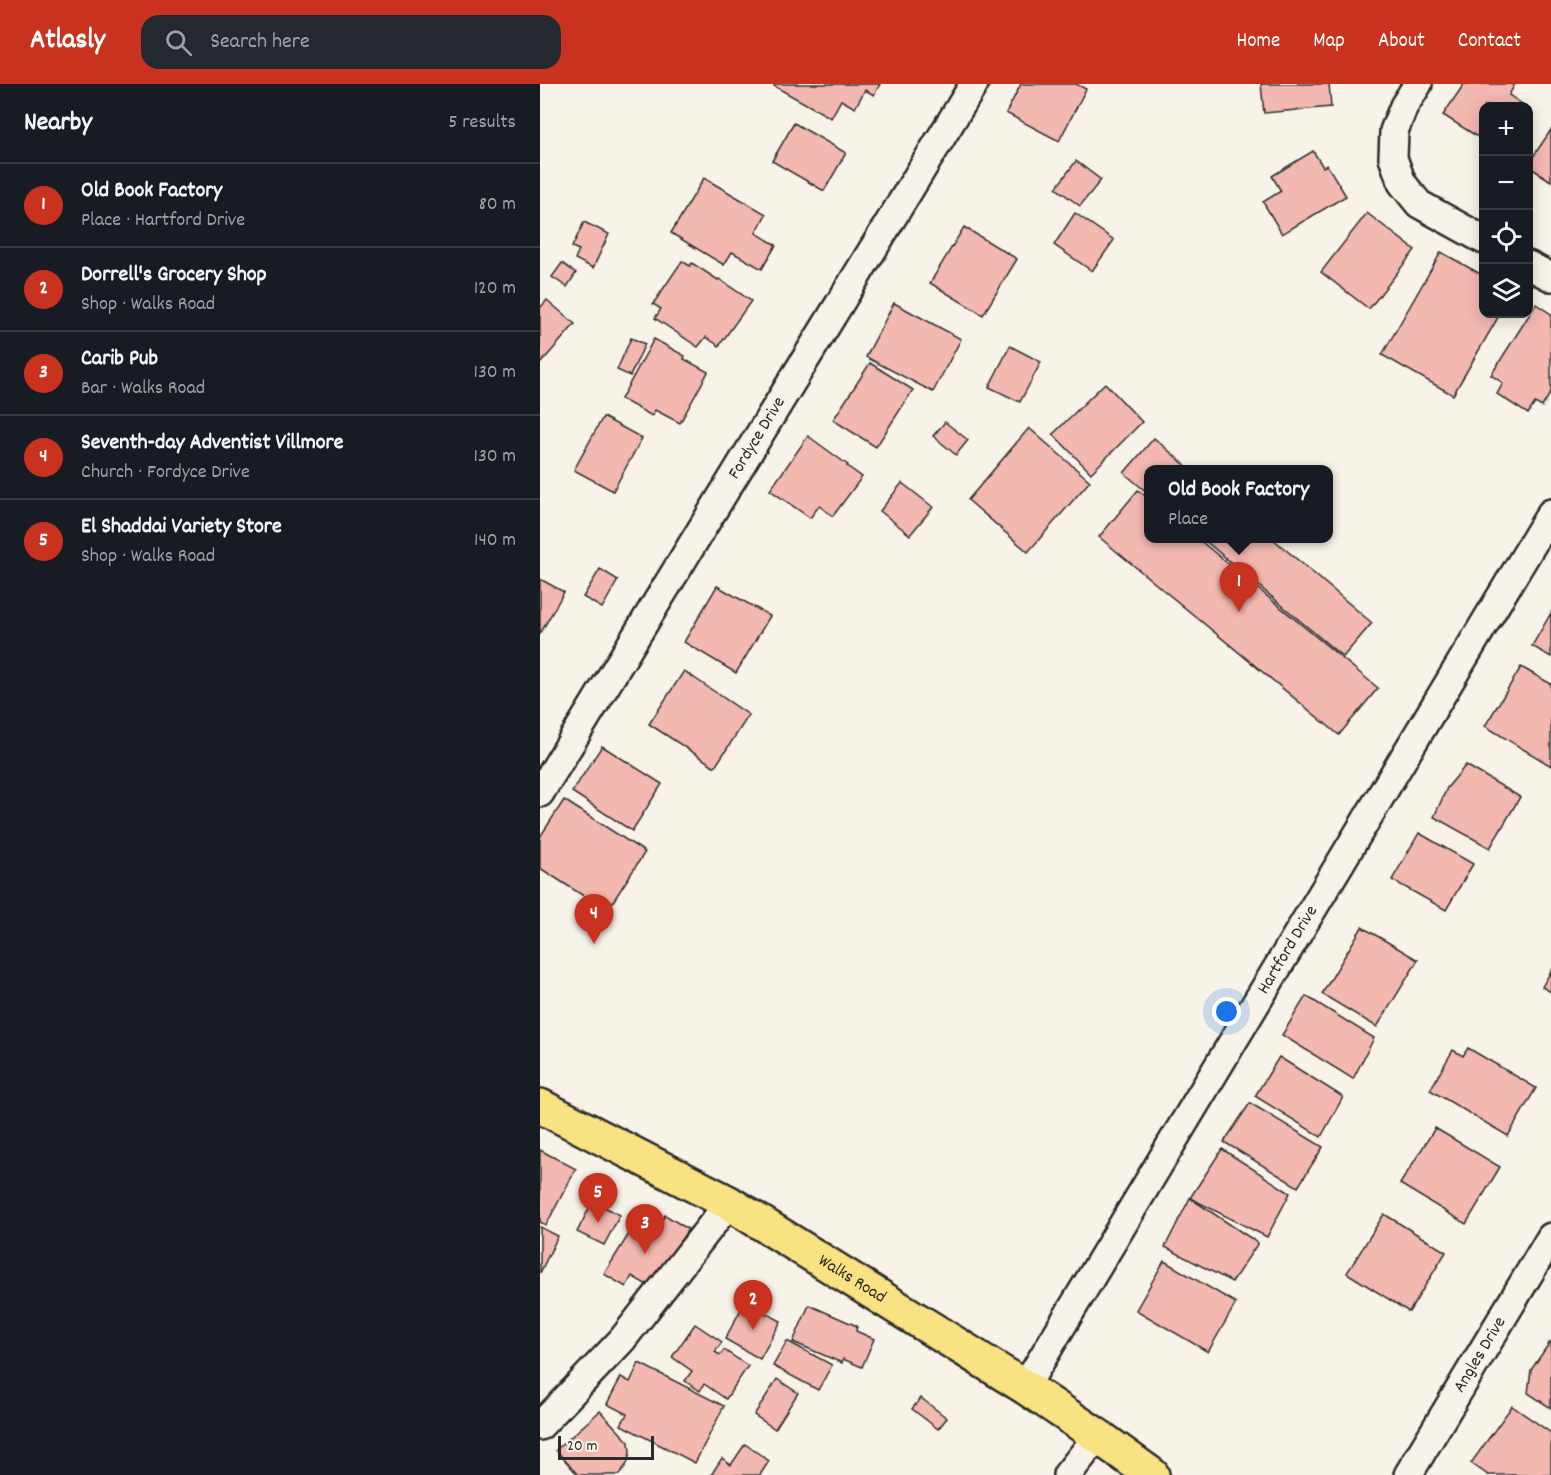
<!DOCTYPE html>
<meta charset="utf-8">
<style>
body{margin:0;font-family:Dekko,sans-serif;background:#242831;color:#f1f3f6}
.controls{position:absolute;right:18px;top:18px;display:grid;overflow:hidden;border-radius:12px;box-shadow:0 3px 15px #0003}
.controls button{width:54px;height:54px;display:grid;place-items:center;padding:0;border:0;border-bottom:2px solid #363941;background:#171b24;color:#f1f3f6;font:30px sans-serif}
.scale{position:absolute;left:18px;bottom:15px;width:96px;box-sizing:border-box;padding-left:6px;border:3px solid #2b2b2b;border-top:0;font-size:16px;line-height:21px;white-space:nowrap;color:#2b2b2b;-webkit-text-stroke:4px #f7f3e8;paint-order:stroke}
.you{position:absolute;left:687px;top:928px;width:21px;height:21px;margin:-15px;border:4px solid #fff;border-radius:50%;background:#1a73e8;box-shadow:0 0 0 9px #1a73e833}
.badge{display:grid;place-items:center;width:39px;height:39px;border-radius:50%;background:#c8321e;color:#fff;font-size:20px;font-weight:700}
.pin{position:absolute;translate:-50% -50px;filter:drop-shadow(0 2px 3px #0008)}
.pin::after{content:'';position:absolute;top:32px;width:21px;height:18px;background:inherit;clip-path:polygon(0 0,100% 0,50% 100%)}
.popup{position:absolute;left:604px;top:381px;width:189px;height:78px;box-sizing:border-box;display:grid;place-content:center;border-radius:12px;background:#171b24;filter:drop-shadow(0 2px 4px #0005);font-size:20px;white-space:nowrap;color:#9ea1a6}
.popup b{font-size:22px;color:#f1f3f6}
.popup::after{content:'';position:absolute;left:50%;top:100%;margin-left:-12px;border:12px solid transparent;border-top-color:#171b24}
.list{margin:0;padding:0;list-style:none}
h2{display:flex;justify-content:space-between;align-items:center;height:78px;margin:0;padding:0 24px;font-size:26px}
h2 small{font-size:20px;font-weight:400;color:#9ea1a6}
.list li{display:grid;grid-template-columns:39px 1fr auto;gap:18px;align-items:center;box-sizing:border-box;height:84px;padding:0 24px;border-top:2px solid #363941}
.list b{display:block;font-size:22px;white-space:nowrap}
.list p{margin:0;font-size:20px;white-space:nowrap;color:#9ea1a6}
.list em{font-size:20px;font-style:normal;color:#9ea1a6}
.icon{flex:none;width:33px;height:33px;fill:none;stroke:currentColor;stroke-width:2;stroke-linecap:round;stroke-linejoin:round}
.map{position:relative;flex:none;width:1011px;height:1391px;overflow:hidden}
header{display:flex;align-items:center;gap:36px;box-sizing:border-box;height:84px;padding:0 30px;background:#c8321e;color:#fff}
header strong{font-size:28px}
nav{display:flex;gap:33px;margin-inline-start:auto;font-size:21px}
.search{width:420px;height:54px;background:#242831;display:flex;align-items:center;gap:15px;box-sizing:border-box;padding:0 21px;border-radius:18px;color:#9ea1a6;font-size:22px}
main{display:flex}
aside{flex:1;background:#171b24}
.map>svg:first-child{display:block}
.building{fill:#f3b8b0;stroke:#2b2b2b;stroke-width:1.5}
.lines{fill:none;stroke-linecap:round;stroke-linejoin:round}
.street-casing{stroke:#2b2b2b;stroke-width:32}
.primary-casing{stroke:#2b2b2b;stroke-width:38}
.street{stroke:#f7f3e8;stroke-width:27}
.primary{stroke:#f8e281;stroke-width:33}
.labels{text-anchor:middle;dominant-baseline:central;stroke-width:5;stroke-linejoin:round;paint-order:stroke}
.street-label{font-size:18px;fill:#2b2b2b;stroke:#f7f3e8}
</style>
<header>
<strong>Atlasly</strong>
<div class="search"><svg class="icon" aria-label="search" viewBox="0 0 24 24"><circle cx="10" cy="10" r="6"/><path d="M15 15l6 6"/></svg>Search here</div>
<nav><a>Home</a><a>Map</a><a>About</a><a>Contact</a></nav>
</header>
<main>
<aside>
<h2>Nearby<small>5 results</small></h2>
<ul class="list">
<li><span class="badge">1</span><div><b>Old Book Factory</b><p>Place · Hartford Drive</p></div><em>80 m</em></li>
<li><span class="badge">2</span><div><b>Dorrell's Grocery Shop</b><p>Shop · Walks Road</p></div><em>120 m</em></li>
<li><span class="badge">3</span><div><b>Carib Pub</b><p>Bar · Walks Road</p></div><em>130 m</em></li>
<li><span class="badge">4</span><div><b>Seventh-day Adventist Villmore</b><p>Church · Fordyce Drive</p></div><em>130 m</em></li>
<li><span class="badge">5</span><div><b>El Shaddai Variety Store</b><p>Shop · Walks Road</p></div><em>140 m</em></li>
</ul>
</aside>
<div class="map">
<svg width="1011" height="1391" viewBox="0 0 1011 1391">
<rect width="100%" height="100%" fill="#f7f3e8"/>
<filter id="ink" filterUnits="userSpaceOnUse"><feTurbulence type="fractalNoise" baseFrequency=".0167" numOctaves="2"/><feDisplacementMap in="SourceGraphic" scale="12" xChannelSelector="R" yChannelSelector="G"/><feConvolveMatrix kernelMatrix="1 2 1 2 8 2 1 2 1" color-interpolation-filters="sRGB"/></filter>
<g filter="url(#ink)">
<g class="building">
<polygon points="235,0 340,0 334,11 325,6 315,24 301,16 291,34 234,2"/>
<polygon points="481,0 536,0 546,5 519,57 466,29"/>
<polygon points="721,0 789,0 791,23 724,29"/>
<polygon points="924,0 975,0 969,11 982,20 981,22 944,22 944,45 938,53 903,31"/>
<polygon points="254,39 306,69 284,107 232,77"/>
<polygon points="1011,46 1011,97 988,82 988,80"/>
<polygon points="773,67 783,83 787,81 806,112 742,150 723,118 741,107 732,92"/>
<polygon points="536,77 561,96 540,122 516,104"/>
<polygon points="164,94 226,130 216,149 236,161 222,185 192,168 184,181 131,149"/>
<polygon points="535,129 574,156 552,187 514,161"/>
<polygon points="827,129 875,166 829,225 781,188"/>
<polygon points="44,138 69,150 53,184 35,175 39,166 32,163"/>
<polygon points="424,143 477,175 443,231 390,199"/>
<polygon points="901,168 944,192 944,230 960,230 913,311 842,271"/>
<polygon points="142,177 150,182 152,179 178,196 179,195 211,217 179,262 166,253 158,263 115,234 121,225 113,220"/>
<polygon points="22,179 36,189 27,203 12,193"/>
<polygon points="7,216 35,240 0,280 0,224"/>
<polygon points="354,219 421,255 393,308 326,273"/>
<polygon points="996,220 1011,230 1011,308 1002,323 995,319 988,330 957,310 963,299 951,291"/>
<polygon points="91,254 105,260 90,292 77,286"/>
<polygon points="114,255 145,272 144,275 168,288 140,339 115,326 112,332 81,315"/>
<polygon points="470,262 501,278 480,318 449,303"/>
<polygon points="330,279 373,306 336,363 293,336"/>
<polygon points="565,299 602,338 551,389 513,350"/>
<polygon points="63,333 102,354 73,407 34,386"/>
<polygon points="405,338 428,356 416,371 393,352"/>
<polygon points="489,344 550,397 488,468 428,416"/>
<polygon points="268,352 308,381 307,382 322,393 293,432 279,422 270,434 230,406"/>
<polygon points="614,354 651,386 609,386 609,410 584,389"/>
<polygon points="362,399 393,423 370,451 340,427"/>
<polygon points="598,406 609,415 609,454 657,454 838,604 799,651 559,453"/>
<polygon points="662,454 732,454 832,539 803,573"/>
<polygon points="60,485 78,496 62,524 43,513"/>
<polygon points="0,495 24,508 0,550"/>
<polygon points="177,502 230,532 196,589 144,558"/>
<polygon points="1011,529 1011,573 992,562"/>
<polygon points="981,583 1011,600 1011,682 945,642"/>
<polygon points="144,587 209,631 175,683 109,640"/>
<polygon points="62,662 122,700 92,747 32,708"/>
<polygon points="926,681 980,713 950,764 894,733 907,704"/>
<polygon points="24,716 105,768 67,827 0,784 0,753"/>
<polygon points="879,749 933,780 906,826 852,796"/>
<polygon points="822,843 878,876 837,943 782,910"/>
<polygon points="1011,887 1011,908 1002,903"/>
<polygon points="766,912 834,954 813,995 742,951"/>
<polygon points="928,964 996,1004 968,1052 890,1006 913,966 923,972"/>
<polygon points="739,973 803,1013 781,1053 715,1012"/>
<polygon points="710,1019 783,1063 758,1103 684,1058"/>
<polygon points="895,1044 960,1083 926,1140 860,1100"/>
<polygon points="682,1065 750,1109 727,1153 650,1114"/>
<polygon points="0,1066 36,1085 6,1141 0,1138"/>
<polygon points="650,1114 718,1159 692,1198 625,1163"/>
<polygon points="53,1117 80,1131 64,1161 37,1148"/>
<polygon points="844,1130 906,1168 869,1228 807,1189"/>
<polygon points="125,1131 148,1145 112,1204 92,1192 86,1203 64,1190 97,1137 115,1149"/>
<polygon points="0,1143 18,1152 0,1189"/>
<polygon points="624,1177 696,1219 668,1268 596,1226"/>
<polygon points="205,1218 241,1237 220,1275 185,1255"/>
<polygon points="269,1221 317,1242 316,1247 334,1255 322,1283 303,1275 302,1279 253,1258"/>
<polygon points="155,1240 182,1258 175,1268 180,1271 184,1266 208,1282 186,1315 164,1300 160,1307 145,1297 152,1287 132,1273"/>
<polygon points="247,1257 292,1281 278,1306 233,1282"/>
<polygon points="1010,1258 1011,1259 1011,1324 988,1309 991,1286"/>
<polygon points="99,1279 184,1322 155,1379 81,1341 87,1330 67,1320 81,1293 90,1298"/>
<polygon points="237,1295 258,1309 235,1345 214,1331"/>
<polygon points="381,1314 407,1334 398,1345 372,1325"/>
<polygon points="972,1322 1011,1349 1011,1391 948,1391 931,1379"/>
<polygon points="60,1327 89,1358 90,1369 87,1380 79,1391 38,1391 16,1366"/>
<polygon points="205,1360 229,1377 220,1391 171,1391 182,1374 191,1381"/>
</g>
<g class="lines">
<defs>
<g id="street">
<polyline points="878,0 864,22 854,47 853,74 862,99 879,120 944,156"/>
<polyline points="988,181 1011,193"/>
<path id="s1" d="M 0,709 L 434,0"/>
<path id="s2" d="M 485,1303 L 1011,429"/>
<polyline points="0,1342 82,1256 189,1119"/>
<polyline points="527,1391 558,1352"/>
<path id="s3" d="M 868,1391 L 1011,1153"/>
</g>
<g id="primary">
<path id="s4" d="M 0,1022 L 189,1119 L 485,1303 L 558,1352 L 612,1391"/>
</g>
</defs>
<use href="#street" class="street-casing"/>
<use href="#primary" class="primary-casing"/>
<use href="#street" class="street"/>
<use href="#primary" class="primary"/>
</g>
</g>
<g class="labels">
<g class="street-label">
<text stroke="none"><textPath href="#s1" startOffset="416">Fordyce Drive</textPath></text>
<text stroke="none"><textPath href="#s2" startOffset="510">Hartford Drive</textPath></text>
<text stroke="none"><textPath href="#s4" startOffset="357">Walks Road</textPath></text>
<text stroke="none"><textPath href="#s3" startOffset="140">Angles Drive</textPath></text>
</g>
</g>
</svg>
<div class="controls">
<button>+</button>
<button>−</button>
<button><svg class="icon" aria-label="locate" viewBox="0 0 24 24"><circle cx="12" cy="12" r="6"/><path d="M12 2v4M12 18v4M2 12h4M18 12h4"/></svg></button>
<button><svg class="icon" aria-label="layers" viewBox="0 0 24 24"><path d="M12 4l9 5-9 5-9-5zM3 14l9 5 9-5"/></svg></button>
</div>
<div class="scale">20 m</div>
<div class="you"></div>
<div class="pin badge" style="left:699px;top:528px">1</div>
<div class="popup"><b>Old Book Factory</b>Place</div>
<div class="pin badge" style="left:213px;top:1246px">2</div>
<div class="pin badge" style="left:105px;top:1170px">3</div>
<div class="pin badge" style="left:54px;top:860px">4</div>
<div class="pin badge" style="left:58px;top:1139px">5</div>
</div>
</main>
